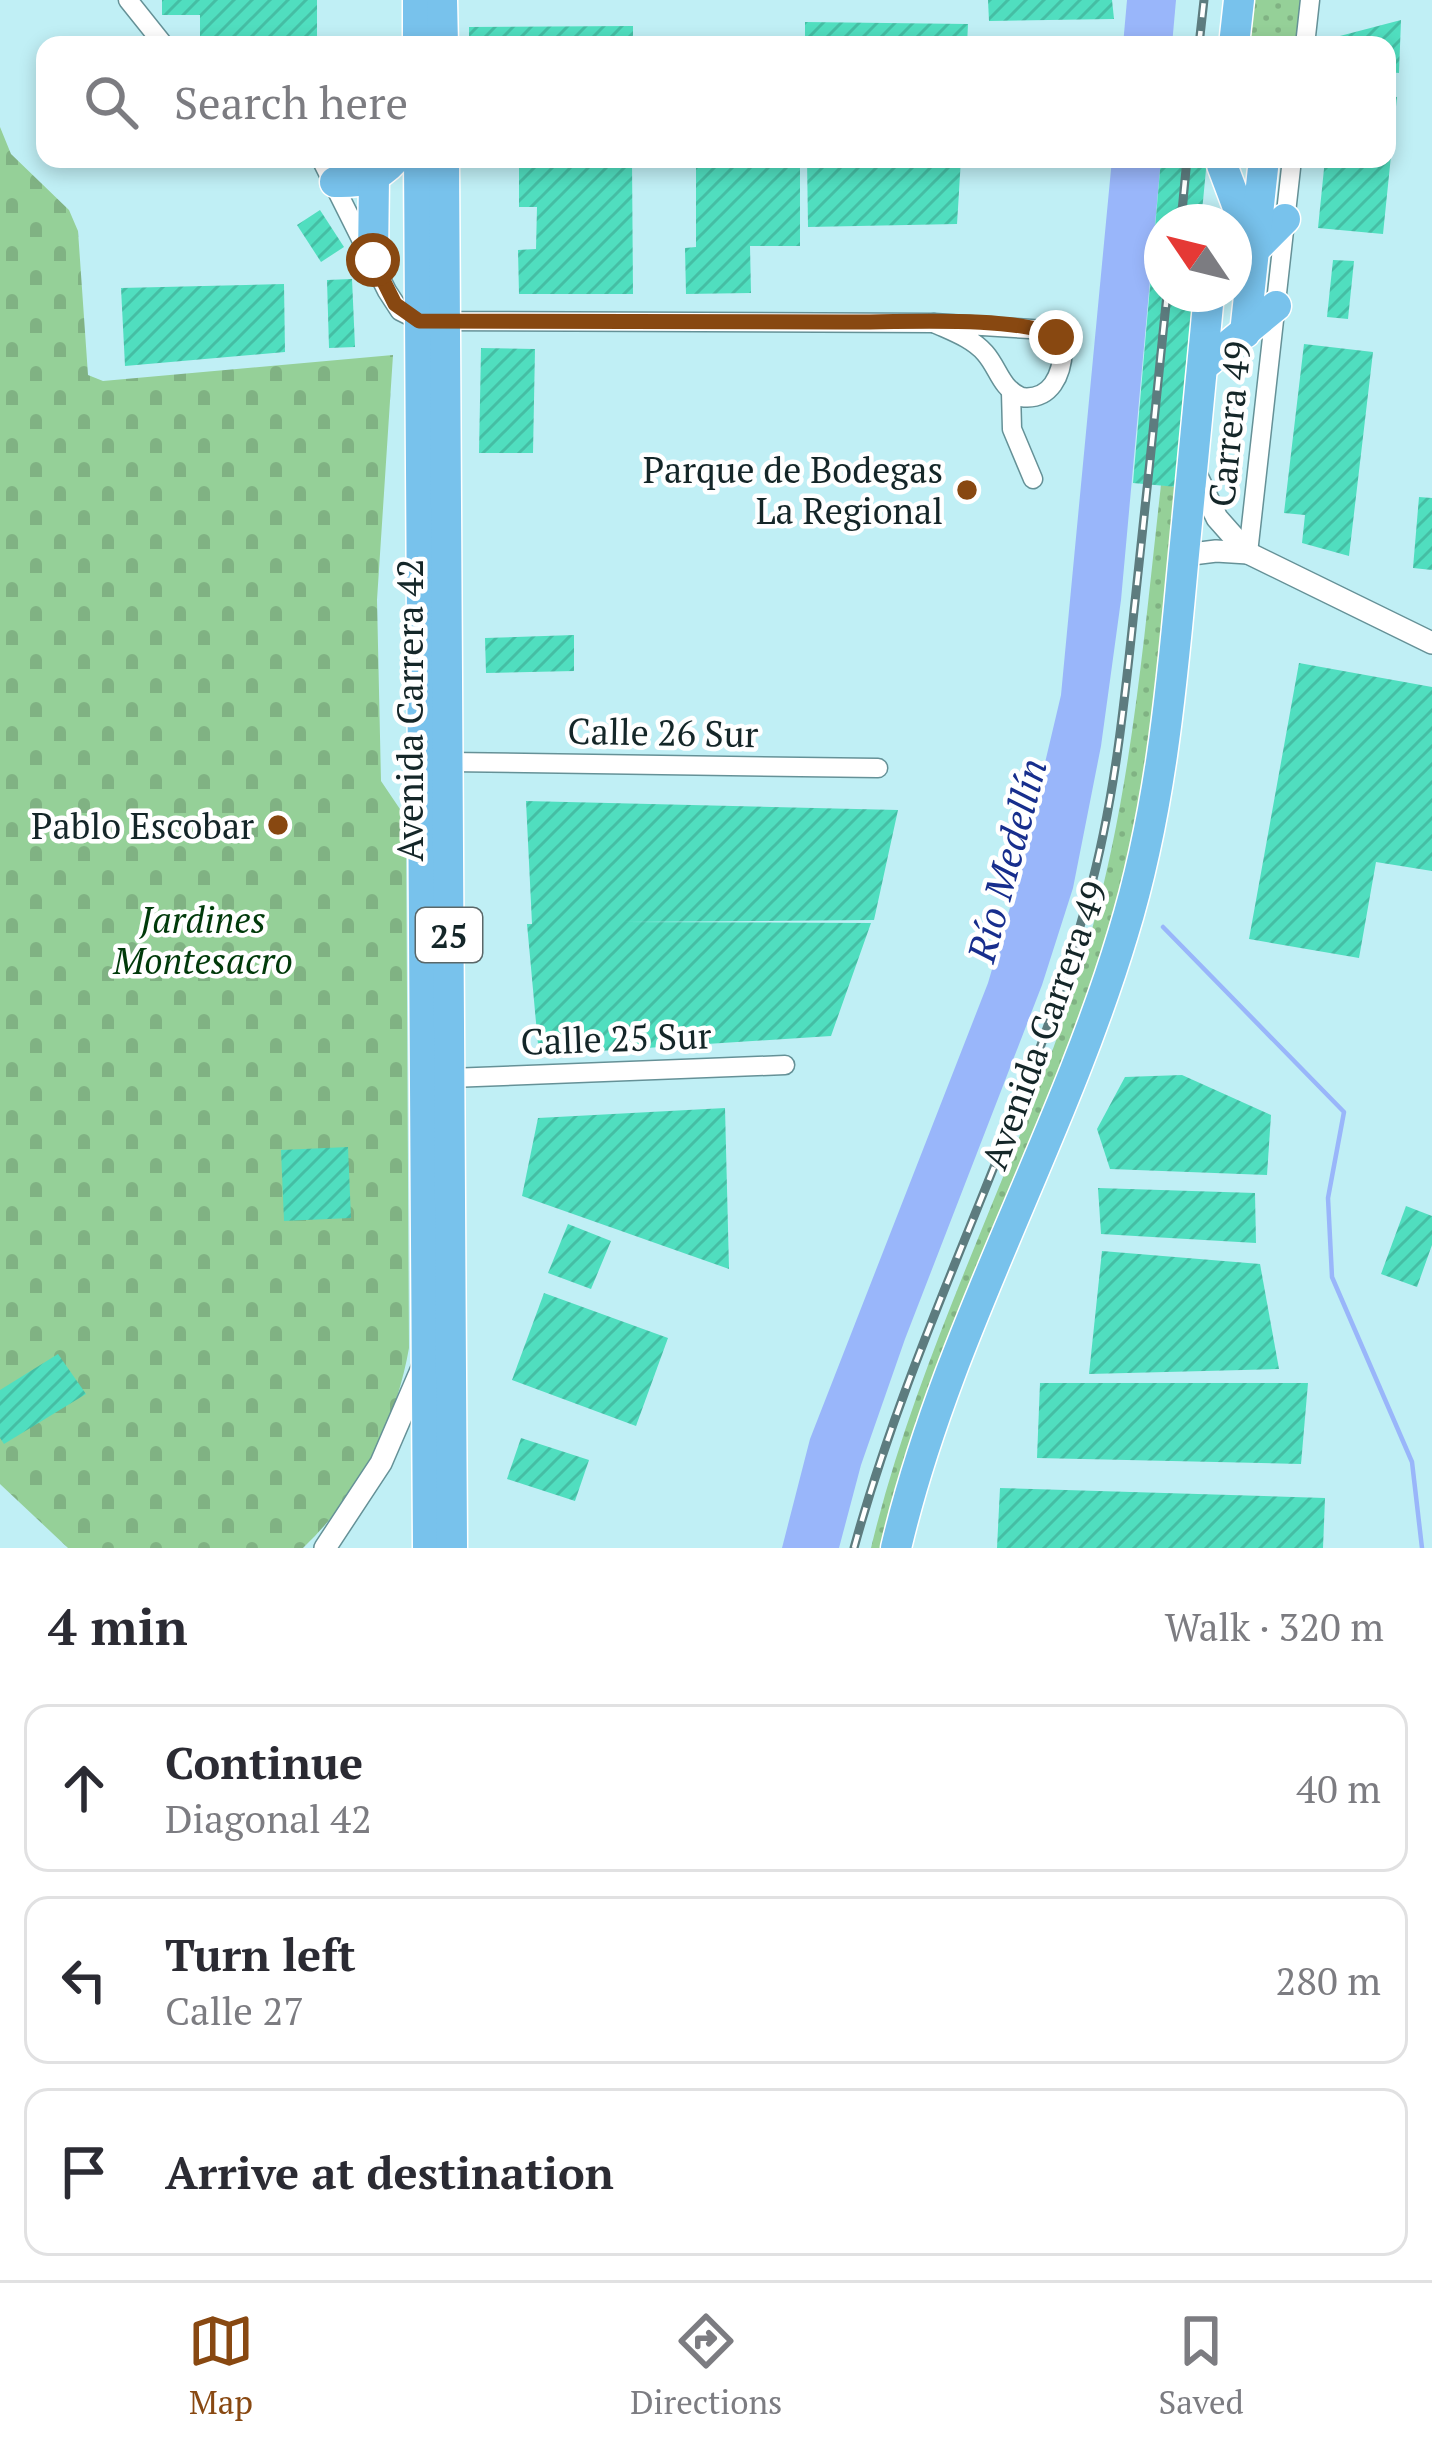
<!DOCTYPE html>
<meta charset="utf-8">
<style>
body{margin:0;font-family:"PT Serif",serif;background:#f2f2f3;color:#2b2b33}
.compass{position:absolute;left:1144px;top:204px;width:108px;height:108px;border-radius:50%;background:#fff;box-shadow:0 6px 18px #0003;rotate:305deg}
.stop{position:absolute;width:36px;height:36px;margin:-27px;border:9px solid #884811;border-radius:50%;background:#fff}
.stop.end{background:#884811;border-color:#fff;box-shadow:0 3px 12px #0008}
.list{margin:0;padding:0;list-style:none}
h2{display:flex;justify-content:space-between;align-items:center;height:156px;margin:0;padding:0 48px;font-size:51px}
h2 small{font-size:39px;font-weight:400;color:#7c7c81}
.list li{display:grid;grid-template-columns:78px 1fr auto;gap:36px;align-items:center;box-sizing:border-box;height:168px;margin:0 24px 24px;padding:0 24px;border:3px solid #e1e1e2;border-radius:24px}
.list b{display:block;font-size:45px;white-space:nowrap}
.list p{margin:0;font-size:39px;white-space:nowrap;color:#7c7c81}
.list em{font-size:39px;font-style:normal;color:#7c7c81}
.icon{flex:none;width:66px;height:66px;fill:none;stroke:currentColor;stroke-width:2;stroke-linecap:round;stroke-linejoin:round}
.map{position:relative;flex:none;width:1432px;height:1548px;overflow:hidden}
.search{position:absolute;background:#fff;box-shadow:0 6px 18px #0003;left:36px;right:36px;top:36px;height:132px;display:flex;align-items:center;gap:30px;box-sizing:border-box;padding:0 42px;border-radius:24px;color:#7c7c81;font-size:45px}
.sheet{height:732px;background:#fff}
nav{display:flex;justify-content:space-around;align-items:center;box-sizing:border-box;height:168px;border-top:3px solid #e1e1e2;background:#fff;font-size:33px;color:#7c7c81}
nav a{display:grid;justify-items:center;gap:6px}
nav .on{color:#884811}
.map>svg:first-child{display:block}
.grass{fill:url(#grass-dots)}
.cemetery{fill:url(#cemetery-stones)}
.water{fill:#99b6fa}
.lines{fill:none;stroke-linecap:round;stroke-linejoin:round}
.stream{stroke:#99b6fa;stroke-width:4.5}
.building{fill:url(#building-hatch)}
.minor-casing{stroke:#659197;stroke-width:21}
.tertiary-casing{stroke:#659197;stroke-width:24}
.trunk-casing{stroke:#fff;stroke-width:33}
.minor{stroke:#fff;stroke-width:18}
.tertiary{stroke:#fff;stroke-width:21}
.trunk{stroke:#78c2ec;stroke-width:30}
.rail-casing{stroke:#5d7c7f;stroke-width:9}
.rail{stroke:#fff;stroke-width:4.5;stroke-dasharray:14;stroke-linecap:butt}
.route{stroke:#884811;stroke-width:15}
.poi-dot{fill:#884811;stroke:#fff;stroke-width:4.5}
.labels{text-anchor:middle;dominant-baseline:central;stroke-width:9;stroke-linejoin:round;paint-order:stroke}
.shield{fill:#fff;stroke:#5a6768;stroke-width:3}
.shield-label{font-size:33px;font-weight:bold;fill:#142628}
.street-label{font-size:36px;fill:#142628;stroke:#fff}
.poi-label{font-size:36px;fill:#142628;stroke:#fff;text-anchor:end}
.park-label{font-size:36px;font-style:italic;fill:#003a0a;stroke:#fff}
.water-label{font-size:39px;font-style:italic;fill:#172e8d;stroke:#fff}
</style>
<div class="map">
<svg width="1432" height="1548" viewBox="0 0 1432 1548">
<defs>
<pattern id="grass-dots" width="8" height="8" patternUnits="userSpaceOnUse" patternTransform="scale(3)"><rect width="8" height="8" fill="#95d098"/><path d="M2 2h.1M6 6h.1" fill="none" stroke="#80b283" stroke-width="1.8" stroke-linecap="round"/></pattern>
<pattern id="cemetery-stones" width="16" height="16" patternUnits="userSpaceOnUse" patternTransform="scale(3)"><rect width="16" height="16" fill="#95d098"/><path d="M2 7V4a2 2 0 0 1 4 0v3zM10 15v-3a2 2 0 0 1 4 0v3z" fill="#80b283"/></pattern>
<pattern id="building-hatch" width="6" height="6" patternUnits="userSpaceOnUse" patternTransform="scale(3)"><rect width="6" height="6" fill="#50debf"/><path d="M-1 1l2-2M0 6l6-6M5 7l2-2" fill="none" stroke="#45bea4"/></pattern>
</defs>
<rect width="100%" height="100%" fill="#c0eff5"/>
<g class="grass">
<polygon points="1252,0 1303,0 1298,45 1247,45"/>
<path d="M 1161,485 L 1177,487 L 1157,707 L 1135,830 L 1111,926 L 1068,1052 L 883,1548 L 871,1548 C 922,1335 1031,1143 1091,933 C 1132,787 1144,635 1161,485 Z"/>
</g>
<path class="cemetery" d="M 0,127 L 11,154 L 69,210 L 78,231 L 88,375 L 103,381 L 393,355 L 377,600 L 381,781 L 406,818 L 409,1348 C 395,1426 361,1492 303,1548 L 68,1548 L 0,1484 Z"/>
<g class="water">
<polygon points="1127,0 1176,0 1172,45 1123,45"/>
<polygon points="1112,159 1161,159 1121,600 1101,746 1073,888 1042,985 905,1339 861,1465 839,1548 782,1548 810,1439 988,983 1014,894 1061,695"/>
</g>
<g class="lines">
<polyline class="stream" points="1163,927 1344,1112 1328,1198 1332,1277 1412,1462 1422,1548"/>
</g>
<g class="building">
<polygon points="162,0 317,0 317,45 200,45 200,15 162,15"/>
<polygon points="988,0 1112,0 1114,19 989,21"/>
<polygon points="1401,20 1399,73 1387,72 1387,45 1335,45 1336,37"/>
<polygon points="805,22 968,24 967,45 805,45"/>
<polygon points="633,26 633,45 469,45 469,27"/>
<polygon points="1387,96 1397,97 1383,234 1318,228 1325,159 1387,159"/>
<polygon points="469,159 632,159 633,294 519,294 518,250 536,249 537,207 519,207 519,165 469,165"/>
<polygon points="696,159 800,159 800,246 750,246 751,293 686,294 685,248 696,247"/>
<polygon points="807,159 961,159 957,224 808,227"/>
<polygon points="1161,159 1207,159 1201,222 1162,222 1162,294 1195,294 1177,487 1133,483"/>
<polygon points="320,210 344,247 321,262 297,225"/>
<polygon points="1333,260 1354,261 1348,319 1327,317"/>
<polygon points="352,279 355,347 329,348 327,280"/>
<polygon points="284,284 285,352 125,366 121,288"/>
<polygon points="1304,344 1373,352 1349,556 1302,543 1305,515 1284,513"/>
<polygon points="481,348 535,349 533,453 479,453"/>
<polygon points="1419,497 1432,498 1432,570 1413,568"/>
<polygon points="574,635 574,671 486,673 485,638"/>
<polygon points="1299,663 1432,687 1432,871 1376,862 1359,958 1249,939"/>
<polygon points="526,801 898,810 874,920 623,922 871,923 831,1036 539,1055 527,924 532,924"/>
<polygon points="1182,1075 1271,1115 1267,1175 1110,1169 1097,1129 1125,1077"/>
<polygon points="725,1108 729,1269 522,1196 538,1118"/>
<polygon points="348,1147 351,1218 284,1221 281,1150"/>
<polygon points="1098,1188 1255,1193 1256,1243 1101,1234"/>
<polygon points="1406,1206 1432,1216 1432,1245 1417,1287 1381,1274"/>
<polygon points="568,1224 611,1241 591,1289 548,1273"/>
<polygon points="1102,1251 1260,1264 1279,1369 1089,1374"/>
<polygon points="544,1293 668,1338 636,1426 512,1380"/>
<polygon points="58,1354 86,1394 4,1444 0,1438 0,1390"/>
<polygon points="1040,1383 1308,1383 1301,1464 1037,1458"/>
<polygon points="521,1438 589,1460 575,1501 507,1479"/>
<polygon points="1000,1488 1325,1498 1323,1548 997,1548"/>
</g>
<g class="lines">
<defs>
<g id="minor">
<polyline points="128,0 164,45"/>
<polyline points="1305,45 1310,0"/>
<polyline points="321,159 387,291 400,311 420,321 934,323"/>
<path d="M 934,323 L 1046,330 L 1063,349 C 1062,375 1051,401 1021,397 C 1000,387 999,369 985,353 C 972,338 951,331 934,323 Z"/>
<polyline points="1011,392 1012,429 1033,479"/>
<polyline points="1248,553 1292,159"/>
<polyline points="448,762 878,768"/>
<polyline points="450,1078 785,1065"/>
</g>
<g id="tertiary">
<polyline points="1194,470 1217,518 1248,553 1432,643"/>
<polyline points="1184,555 1216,551 1248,553"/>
<polyline points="325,1548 381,1463 422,1368"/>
</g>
<g id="trunk">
<polyline points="418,0 418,45"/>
<polyline points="442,0 443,45"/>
<polyline points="1234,45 1239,0"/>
<polyline points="419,159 428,1548"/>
<polyline points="444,159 452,1548"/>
<polyline points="1226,159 1222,165 1254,250 1285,219"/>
<path d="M 335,182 C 361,183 377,179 395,159"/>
<polyline points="373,260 374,177"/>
<polyline points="1245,333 1264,159"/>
<polyline points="1203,366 1276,306"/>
<path d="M 896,1548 C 946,1335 1060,1143 1123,934 C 1159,817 1171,696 1182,575 C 1191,481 1200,388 1209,294"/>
</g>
</defs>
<use href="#minor" class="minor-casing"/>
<use href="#tertiary" class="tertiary-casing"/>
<use href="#trunk" class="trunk-casing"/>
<use href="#minor" class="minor"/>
<use href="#tertiary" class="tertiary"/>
<use href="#trunk" class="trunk"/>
<defs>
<g id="rail">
<polyline points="1199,45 1204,0"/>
<polyline points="1181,222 1187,159"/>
<path d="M 854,1548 C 915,1325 1028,1121 1088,898 C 1114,804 1124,707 1134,611 C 1146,505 1156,400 1167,294"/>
</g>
</defs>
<use href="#rail" class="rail-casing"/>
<use href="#rail" class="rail"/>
</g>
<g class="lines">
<path class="route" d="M 373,260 L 395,304 L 419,321 C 559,321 699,322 839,322 C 886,323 1022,314 1056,337"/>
</g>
<g class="poi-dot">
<circle cx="967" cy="490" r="12"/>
<circle cx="278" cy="825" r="12"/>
</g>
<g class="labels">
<rect class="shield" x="416" y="908" width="66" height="54" rx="9"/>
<g class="shield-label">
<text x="449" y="935">25</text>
</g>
<g class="street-label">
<text transform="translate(1229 424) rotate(-84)">Carrera 49</text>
<text transform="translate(409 710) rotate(-90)">Avenida Carrera 42</text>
<text transform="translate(663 732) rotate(1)">Calle 26 Sur</text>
<text transform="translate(1044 1025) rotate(-70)">Avenida Carrera 49</text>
<text transform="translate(616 1038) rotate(-2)">Calle 25 Sur</text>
</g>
<g class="poi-label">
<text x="943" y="469">Parque de Bodegas<tspan x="943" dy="41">La Regional</tspan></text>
<text x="254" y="825">Pablo Escobar</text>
</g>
<g class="park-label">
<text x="203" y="919">Jardines<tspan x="203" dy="41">Montesacro</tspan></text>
</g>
<g class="water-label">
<text transform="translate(1006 860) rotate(-75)">Río Medellín</text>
</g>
</g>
</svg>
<svg class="compass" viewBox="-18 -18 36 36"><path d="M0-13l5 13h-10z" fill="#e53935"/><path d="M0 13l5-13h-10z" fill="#7c7c81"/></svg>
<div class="stop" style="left:373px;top:260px"></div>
<div class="stop end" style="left:1056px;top:337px"></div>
<div class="search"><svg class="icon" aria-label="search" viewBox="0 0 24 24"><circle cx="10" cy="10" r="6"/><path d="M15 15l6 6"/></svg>Search here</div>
</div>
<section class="sheet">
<h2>4 min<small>Walk · 320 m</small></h2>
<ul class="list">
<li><svg class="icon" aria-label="ahead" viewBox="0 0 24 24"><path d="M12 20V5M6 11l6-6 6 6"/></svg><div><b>Continue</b><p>Diagonal 42</p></div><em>40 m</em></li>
<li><svg class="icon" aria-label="left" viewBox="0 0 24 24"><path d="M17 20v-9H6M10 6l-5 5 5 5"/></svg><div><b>Turn left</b><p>Calle 27</p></div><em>280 m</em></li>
<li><svg class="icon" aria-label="arrive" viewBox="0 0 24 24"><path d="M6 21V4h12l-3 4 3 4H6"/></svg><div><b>Arrive at destination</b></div></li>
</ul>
</section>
<nav>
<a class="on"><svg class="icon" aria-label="map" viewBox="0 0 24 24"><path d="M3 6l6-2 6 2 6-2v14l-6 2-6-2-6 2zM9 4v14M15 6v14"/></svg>Map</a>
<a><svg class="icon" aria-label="directions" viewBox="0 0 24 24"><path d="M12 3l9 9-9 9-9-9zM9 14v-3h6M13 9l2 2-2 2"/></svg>Directions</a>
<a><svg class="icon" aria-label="saved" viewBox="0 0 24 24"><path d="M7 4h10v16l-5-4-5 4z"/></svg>Saved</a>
</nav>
